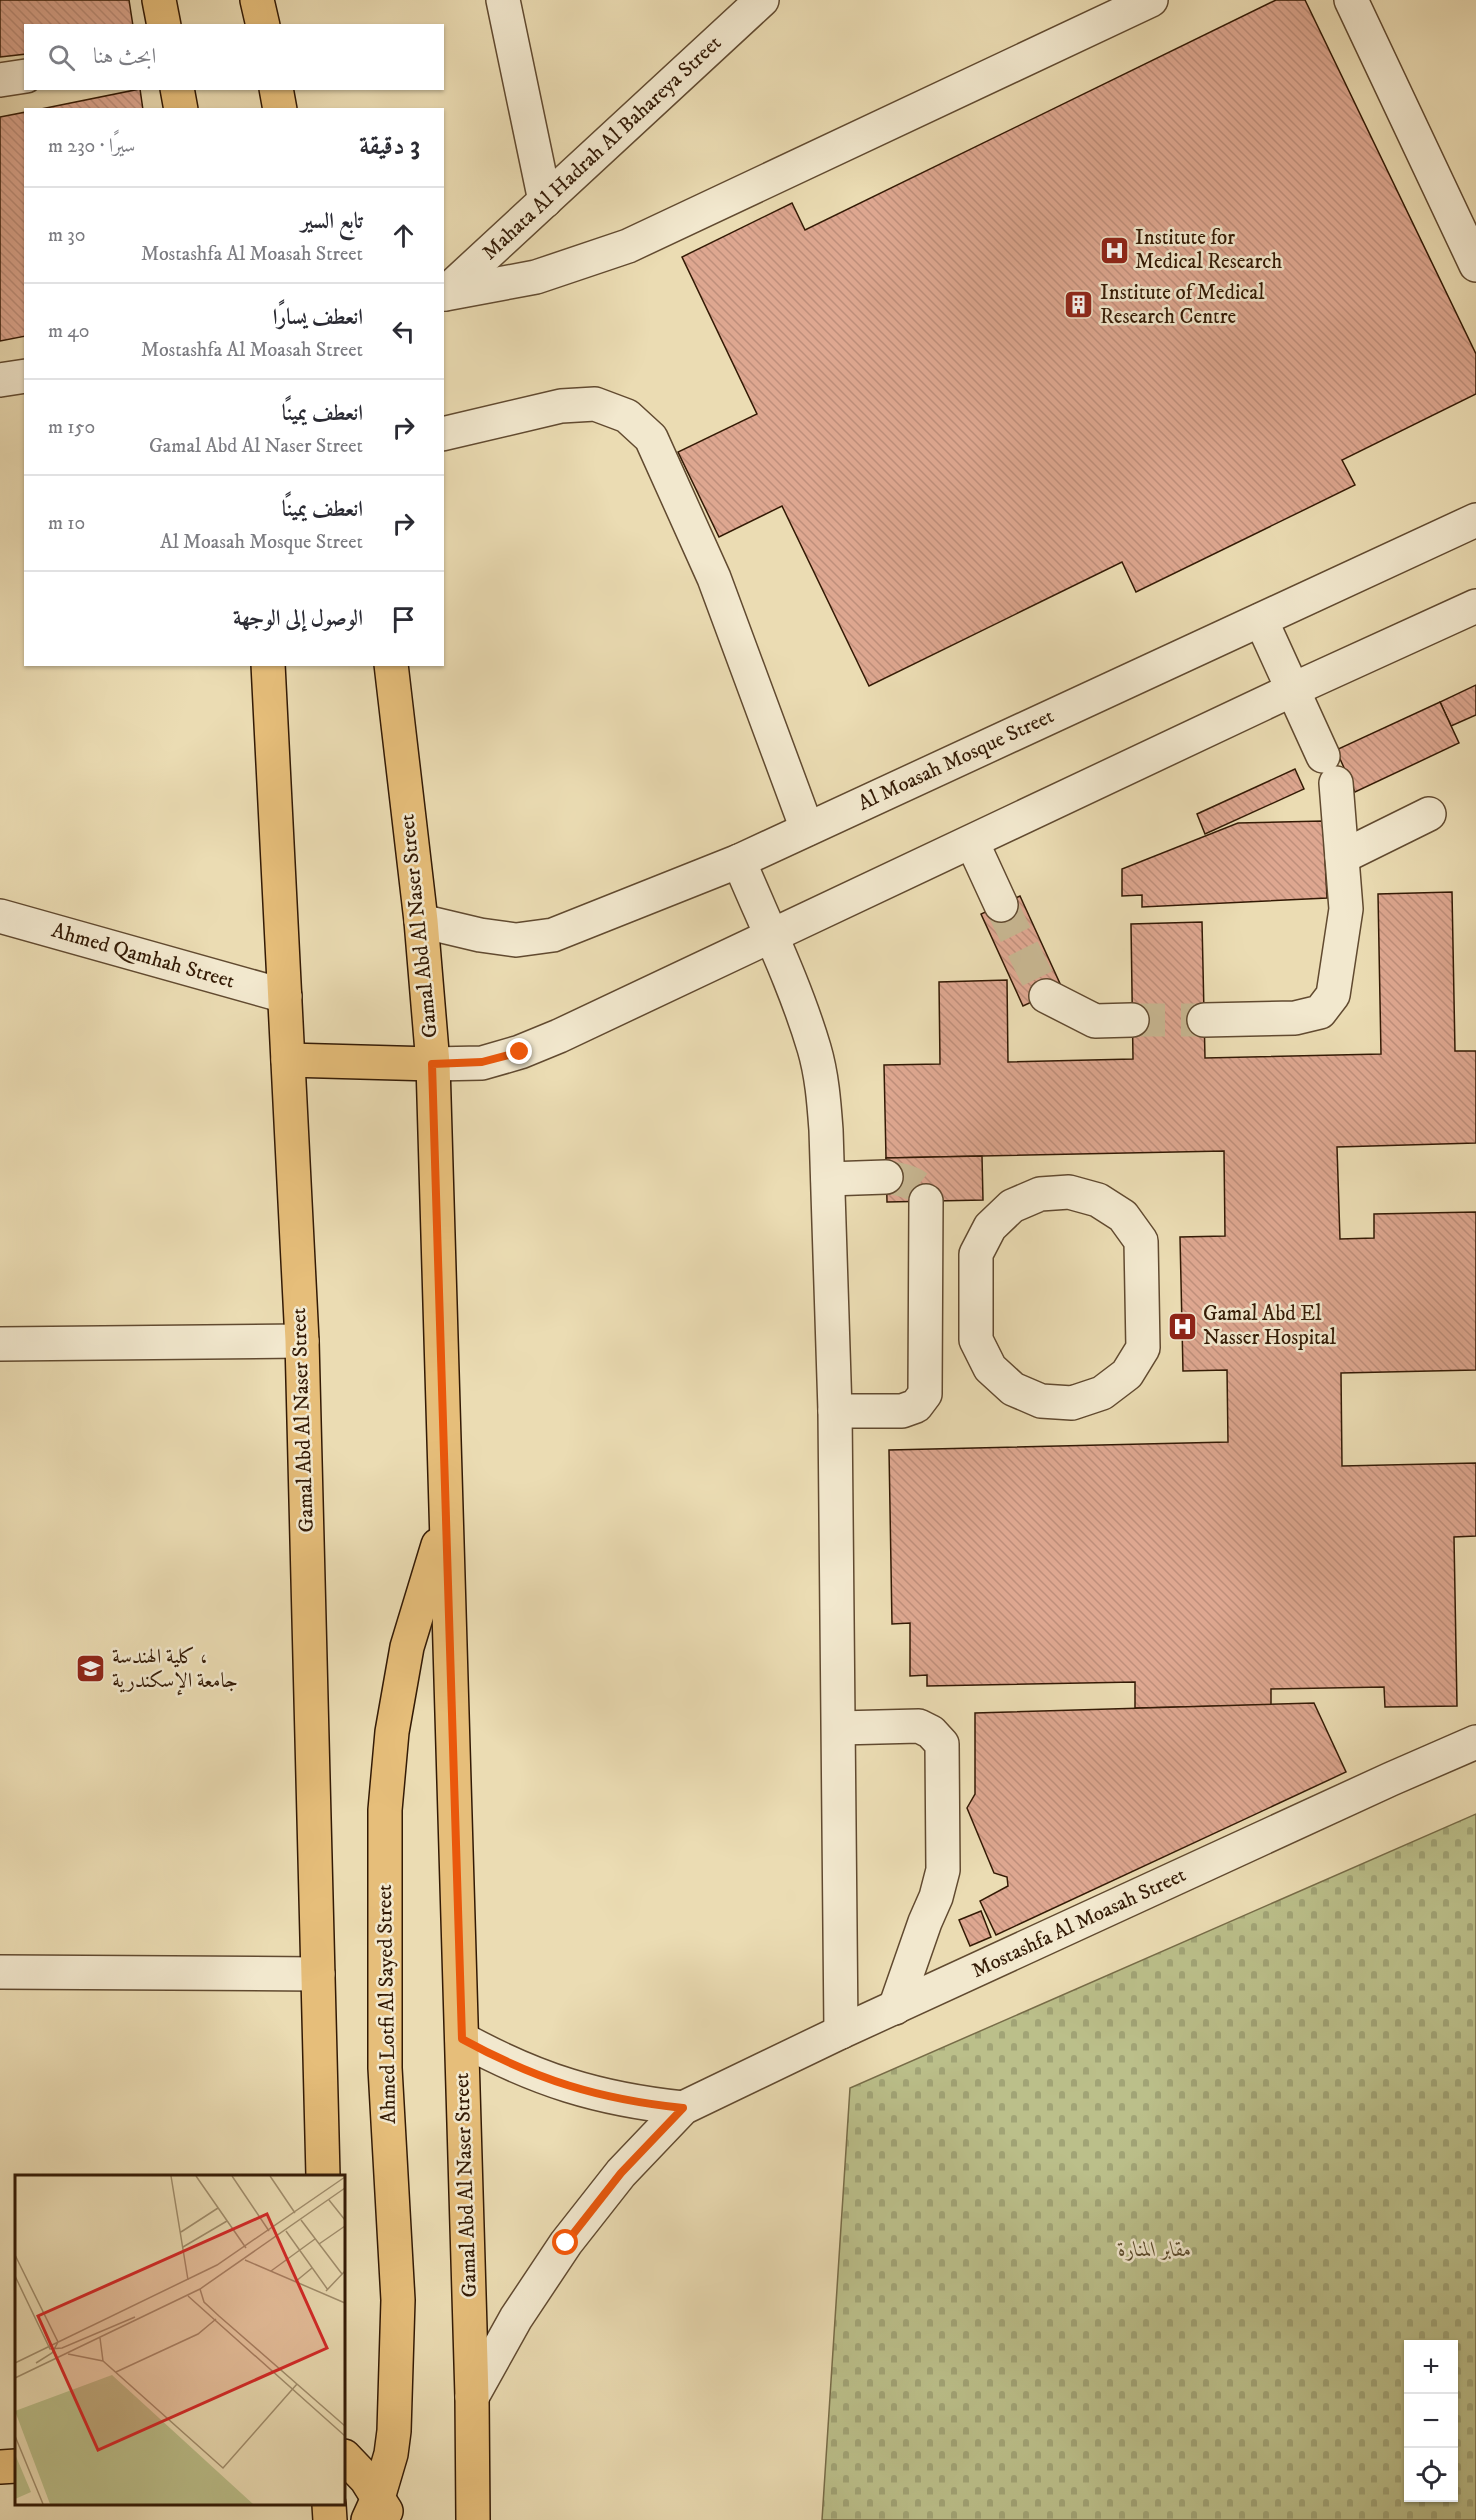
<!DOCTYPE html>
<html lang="ar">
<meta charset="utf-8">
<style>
body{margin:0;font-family:"IM FELL DW Pica",Amiri,serif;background:#f2f2f3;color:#2b2b33;direction:rtl}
.controls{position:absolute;right:18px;bottom:18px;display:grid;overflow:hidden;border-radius:0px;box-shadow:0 2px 4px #0004}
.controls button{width:54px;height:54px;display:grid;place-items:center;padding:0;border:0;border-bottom:2px solid #e1e1e2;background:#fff;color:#2b2b33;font:30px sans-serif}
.stop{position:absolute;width:18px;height:18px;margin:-14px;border:4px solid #ea580c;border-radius:50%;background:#fff}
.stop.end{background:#ea580c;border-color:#fff;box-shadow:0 2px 6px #0008}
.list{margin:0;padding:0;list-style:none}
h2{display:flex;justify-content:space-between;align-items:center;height:78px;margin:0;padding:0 24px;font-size:26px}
h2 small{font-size:20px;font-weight:400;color:#7c7c81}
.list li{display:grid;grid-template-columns:39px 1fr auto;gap:18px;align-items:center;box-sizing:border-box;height:96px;padding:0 24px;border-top:2px solid #e1e1e2}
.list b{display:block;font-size:22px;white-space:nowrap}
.list p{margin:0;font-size:20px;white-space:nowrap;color:#7c7c81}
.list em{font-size:20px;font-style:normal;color:#7c7c81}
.icon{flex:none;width:33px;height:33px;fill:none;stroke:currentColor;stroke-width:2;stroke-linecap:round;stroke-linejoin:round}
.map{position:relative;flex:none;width:1476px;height:2520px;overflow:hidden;direction:ltr}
.search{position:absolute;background:#fff;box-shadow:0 2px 4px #0004;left:24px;top:24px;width:420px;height:66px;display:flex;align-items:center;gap:15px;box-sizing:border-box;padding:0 21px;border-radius:0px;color:#7c7c81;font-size:22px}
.panel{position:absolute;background:#fff;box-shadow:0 2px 4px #0004;left:24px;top:108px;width:420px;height:558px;border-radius:0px;direction:rtl}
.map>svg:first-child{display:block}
.cemetery{fill:url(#cemetery-stones);stroke:#776c48;stroke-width:1.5;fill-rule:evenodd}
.building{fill:url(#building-back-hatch);stroke:#331a05;stroke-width:1.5}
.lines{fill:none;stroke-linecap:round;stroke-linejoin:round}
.minor-tunnel{stroke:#c6b590;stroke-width:33;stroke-dasharray:33 16;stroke-linecap:butt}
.minor-casing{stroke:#614a30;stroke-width:36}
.major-casing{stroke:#331a05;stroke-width:36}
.minor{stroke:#f2e8ce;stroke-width:33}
.major{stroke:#e6be7a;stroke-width:33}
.route{stroke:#ea580c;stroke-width:8}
.labels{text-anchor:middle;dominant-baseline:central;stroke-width:5;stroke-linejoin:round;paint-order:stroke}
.street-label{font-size:21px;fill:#331a05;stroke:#f2e8ce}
.poi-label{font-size:21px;fill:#331a05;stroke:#f2e8ce;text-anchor:start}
.park-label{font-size:21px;font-style:italic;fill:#5c4c2d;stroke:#f2e8ce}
.inset-road{fill:none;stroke:#a18e6d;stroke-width:1.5}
.view{fill:#d62828;fill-opacity:0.15;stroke:#d62828;stroke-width:3}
.inset-edge{fill:none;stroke:#331a05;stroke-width:3}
</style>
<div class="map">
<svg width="1476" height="2520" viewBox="0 0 1476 2520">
<defs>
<pattern id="cemetery-stones" width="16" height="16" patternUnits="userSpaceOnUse" patternTransform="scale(1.5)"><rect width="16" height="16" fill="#bbbf8a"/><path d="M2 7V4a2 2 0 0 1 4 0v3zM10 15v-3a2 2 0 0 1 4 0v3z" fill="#a1a476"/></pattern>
<pattern id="building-back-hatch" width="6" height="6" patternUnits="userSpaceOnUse" patternTransform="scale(1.5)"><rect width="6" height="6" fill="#dea790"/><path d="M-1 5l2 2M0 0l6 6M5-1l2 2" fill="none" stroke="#bf8f7b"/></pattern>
</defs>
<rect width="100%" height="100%" fill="#ebdcb3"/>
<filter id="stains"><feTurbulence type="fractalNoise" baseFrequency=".00333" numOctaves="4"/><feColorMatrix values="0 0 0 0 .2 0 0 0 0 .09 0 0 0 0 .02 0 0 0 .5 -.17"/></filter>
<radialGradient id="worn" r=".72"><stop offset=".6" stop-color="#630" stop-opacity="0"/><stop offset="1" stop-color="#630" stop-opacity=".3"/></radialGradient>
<path class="cemetery" d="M 1476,1814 L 1476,2520 L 822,2520 L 850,2088 ZM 1408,2344 L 1454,2344 L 1454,2498 L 1408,2498 Z"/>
<g class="building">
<polygon points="0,0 129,0 133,26 26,26 26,54 0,57"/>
<polygon points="1276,0 1305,0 1476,354 1476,394 1342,460 1355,485 1136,592 1122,562 869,686 782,506 719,537 678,452 757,414 682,257 792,203 805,230"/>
<polygon points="140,89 143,110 36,110"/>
<polygon points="26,112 26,336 0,341 0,117"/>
<polygon points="1476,685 1476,715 1451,726 1440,702"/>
<polygon points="1440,702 1459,743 1355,792 1336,750"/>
<polygon points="1295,769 1304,789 1205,834 1197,814"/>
<polygon points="1323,821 1327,898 1142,907 1142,895 1122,896 1122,869 1238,823"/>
<polygon points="1452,892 1455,1051 1476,1051 1476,1143 1337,1147 1340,1239 1374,1238 1374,1214 1476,1212 1476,1370 1341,1373 1342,1466 1476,1463 1476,1536 1454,1537 1457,1706 1385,1707 1384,1687 1271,1689 1271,1705 1135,1708 1135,1682 927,1686 927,1675 910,1676 910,1623 892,1624 889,1450 1228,1442 1227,1370 1183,1371 1180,1237 1225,1236 1224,1151 886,1158 884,1065 940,1064 939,982 1007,980 1008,1062 1133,1059 1131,924 1202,922 1205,1058 1381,1054 1378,894"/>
<polygon points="1020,896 1062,988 1023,1006 981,914"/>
<polygon points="982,1156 983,1200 887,1202 886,1158"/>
<polygon points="1314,1703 1346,1772 996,1935 980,1901 1008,1886 1007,1877 994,1873 967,1808 975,1794 975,1713"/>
<polygon points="981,1911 991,1937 970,1946 959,1920"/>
</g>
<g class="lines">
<g class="minor-tunnel">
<polyline points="1001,905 1046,996"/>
<polyline points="1132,1020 1204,1020"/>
<path d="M 886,1177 C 903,1180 922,1182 926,1201"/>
</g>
<defs>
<g id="minor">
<polyline points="503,0 545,201"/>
<polyline points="1351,0 1476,265"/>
<polyline points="0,80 26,76"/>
<polyline points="444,294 762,0"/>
<polyline points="445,294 536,277 628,246 1151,0"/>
<polyline points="0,380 26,376"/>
<polyline points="442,434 561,406 595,404 627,416 651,438 714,578 807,829"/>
<polyline points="1261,620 1323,756"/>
<polyline points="972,842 1001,905"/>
<polyline points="1342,857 1429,814"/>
<path d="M 739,861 C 765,923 795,984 814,1048 C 822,1075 824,1103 826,1130 L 835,1411 L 841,2032"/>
<polyline points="0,916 285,996"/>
<polyline points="421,921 480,935 516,940 553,935 739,861 1476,520"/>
<polyline points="1046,996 1095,1021 1132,1020"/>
<polyline points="1204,1020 1295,1018 1320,1012 1333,995 1346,909 1336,783"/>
<polyline points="433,1064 482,1063 520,1052 559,1036 1294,689 1476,606"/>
<polyline points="828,1179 886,1177"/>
<polygon points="1069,1192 1098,1200 1123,1216 1141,1241 1143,1348 1127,1374 1102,1393 1072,1403 1041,1401 1013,1389 990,1368 976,1340 976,1254 990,1227 1012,1206 1040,1194"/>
<polyline points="0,1344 302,1341"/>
<polyline points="835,1411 902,1411 916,1406 925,1394 926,1201"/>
<polyline points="839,1728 919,1726 931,1732 942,1744 943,1870 936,1897 925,1922 895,2008"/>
<polyline points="0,1972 318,1974"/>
<path d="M 462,2039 C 537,2080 598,2099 683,2108"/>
<polyline points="472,2397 516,2318 566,2243 621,2173 683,2108 841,2032 1391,1779 1476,1742"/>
</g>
<g id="major">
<polyline points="159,0 164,26"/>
<polyline points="257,0 263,26"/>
<polyline points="177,88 181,110"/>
<polyline points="276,88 280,110"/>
<polyline points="268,664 302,1341 323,2176"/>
<polyline points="391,664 421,921 433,1064 472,2397 473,2520"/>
<polyline points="288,1060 433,1064"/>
<polyline points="344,2456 366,2479 386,2511"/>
<polyline points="0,2467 16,2466"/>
<polyline points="329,2504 330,2520"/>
<polyline points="368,2520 378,2498 391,2454 394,2431 398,2300 385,2068 385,1810 392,1732 407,1647 438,1545"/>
</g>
</defs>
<use href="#minor" class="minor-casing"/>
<use href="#major" class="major-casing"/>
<use href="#minor" class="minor"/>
<use href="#major" class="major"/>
</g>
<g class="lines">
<path class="route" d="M 520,1052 L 482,1062 L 432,1064 L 462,2039 C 537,2080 598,2099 683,2108 L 621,2173 L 566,2243"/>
</g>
<defs>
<symbol id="hospital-square" viewBox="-11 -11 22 22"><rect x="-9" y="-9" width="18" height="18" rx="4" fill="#8f2418" stroke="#f2e8ce"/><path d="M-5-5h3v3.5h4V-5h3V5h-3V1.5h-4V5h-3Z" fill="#fff"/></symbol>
<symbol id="building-square" viewBox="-11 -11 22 22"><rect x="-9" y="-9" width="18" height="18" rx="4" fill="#8f2418" stroke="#f2e8ce"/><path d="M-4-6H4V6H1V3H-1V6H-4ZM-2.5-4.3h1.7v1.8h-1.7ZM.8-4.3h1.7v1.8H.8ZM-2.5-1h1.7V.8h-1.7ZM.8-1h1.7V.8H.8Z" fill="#fff"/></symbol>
<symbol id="university-square" viewBox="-11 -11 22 22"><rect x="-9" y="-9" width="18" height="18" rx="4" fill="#8f2418" stroke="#f2e8ce"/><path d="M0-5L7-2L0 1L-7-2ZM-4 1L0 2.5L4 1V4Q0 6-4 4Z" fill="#fff"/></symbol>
</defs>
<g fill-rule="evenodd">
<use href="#hospital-square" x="1098" y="234" width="33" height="33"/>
<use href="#building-square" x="1062" y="288" width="33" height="33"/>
<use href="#hospital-square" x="1166" y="1310" width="33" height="33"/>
<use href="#university-square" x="74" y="1652" width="33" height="33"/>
</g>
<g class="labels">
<g class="street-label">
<text transform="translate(602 148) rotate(-43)">Mahata Al Hadrah Al Bahareya Street</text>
<text transform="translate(956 760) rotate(-25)">Al Moasah Mosque Street</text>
<text transform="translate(419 926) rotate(-96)">Gamal Abd Al Naser Street</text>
<text transform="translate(143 956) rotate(16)">Ahmed Qamhah Street</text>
<text transform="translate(303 1420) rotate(-92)">Gamal Abd Al Naser Street</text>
<text transform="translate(1079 1923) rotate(-25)">Mostashfa Al Moasah Street</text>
<text transform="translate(387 2004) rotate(-91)">Ahmed Lotfi Al Sayed Street</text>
<text transform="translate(466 2185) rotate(-92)">Gamal Abd Al Naser Street</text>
</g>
<g class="poi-label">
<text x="1135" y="238">Institute for<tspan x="1135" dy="24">Medical Research</tspan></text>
<text x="1100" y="293">Institute of Medical<tspan x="1100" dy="24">Research Centre</tspan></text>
<text x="1203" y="1314">Gamal Abd El<tspan x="1203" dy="24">Nasser Hospital</tspan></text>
<text x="112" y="1657">كلية الهندسة ،<tspan x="112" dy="24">جامعة الإسكندرية</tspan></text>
</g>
<g class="park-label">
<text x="1155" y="2250">مقابر المنارة</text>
</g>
</g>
<g transform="translate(15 2175)">
<rect width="330" height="330" fill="#ebdcb3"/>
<path d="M 97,200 L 238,329 L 35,329 L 0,236 ZM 0,279 L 16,317 L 0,324 Z" fill="#bbbf8a"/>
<path class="inset-road" d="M 156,1 L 173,105M 181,1 L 231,73M 217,1 L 254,56M 255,1 L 280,38M 314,25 L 330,45M 286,45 L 327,99M 271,56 L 313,115M 166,57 L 203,33M 304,69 L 330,51M 168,72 L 212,46M 0,80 L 43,167 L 37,178 L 21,188M 230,85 L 330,128M 256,96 L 300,64M 0,101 L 35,174 L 47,173 L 120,142M 280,107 L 297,93M 185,114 L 189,127 L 204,141 L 330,251M 311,116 L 330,96M 173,121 L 330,261M 85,163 L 88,186M 53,179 L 88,186 L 208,293 L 282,209M 0,188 L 202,90 L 330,2M 101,197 L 183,159 L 201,144M 0,203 L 185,114 L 330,13M 0,261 L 28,329"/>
<path class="view" d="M 252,39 L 312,173 L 83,275 L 23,141 Z"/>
<rect width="330" height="330" class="inset-edge"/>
</g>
<rect width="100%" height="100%" filter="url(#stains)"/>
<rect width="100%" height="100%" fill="url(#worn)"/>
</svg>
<div class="controls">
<button>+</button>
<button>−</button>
<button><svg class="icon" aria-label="locate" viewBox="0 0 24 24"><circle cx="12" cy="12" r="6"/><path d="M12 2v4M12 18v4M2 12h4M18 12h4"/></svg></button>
</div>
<div class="stop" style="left:566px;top:2243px"></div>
<div class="stop end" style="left:520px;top:1052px"></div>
<div class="search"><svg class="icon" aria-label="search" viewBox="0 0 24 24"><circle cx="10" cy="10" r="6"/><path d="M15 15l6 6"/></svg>ابحث هنا</div>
<section class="panel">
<h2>3 دقيقة<small>سيرًا · 230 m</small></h2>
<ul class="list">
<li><svg class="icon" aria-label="ahead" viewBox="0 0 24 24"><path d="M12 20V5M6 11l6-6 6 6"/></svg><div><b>تابع السير</b><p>Mostashfa Al Moasah Street</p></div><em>30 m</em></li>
<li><svg class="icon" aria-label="left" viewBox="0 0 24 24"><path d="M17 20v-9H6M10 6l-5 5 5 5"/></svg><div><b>انعطف يسارًا</b><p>Mostashfa Al Moasah Street</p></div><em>40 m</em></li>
<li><svg class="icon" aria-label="right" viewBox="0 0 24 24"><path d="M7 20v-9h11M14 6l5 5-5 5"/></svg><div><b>انعطف يمينًا</b><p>Gamal Abd Al Naser Street</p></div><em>150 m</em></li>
<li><svg class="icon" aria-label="right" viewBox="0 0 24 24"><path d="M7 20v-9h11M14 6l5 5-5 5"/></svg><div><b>انعطف يمينًا</b><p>Al Moasah Mosque Street</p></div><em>10 m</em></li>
<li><svg class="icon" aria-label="arrive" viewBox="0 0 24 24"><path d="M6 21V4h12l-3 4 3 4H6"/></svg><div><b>الوصول إلى الوجهة</b></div></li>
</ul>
</section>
</div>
